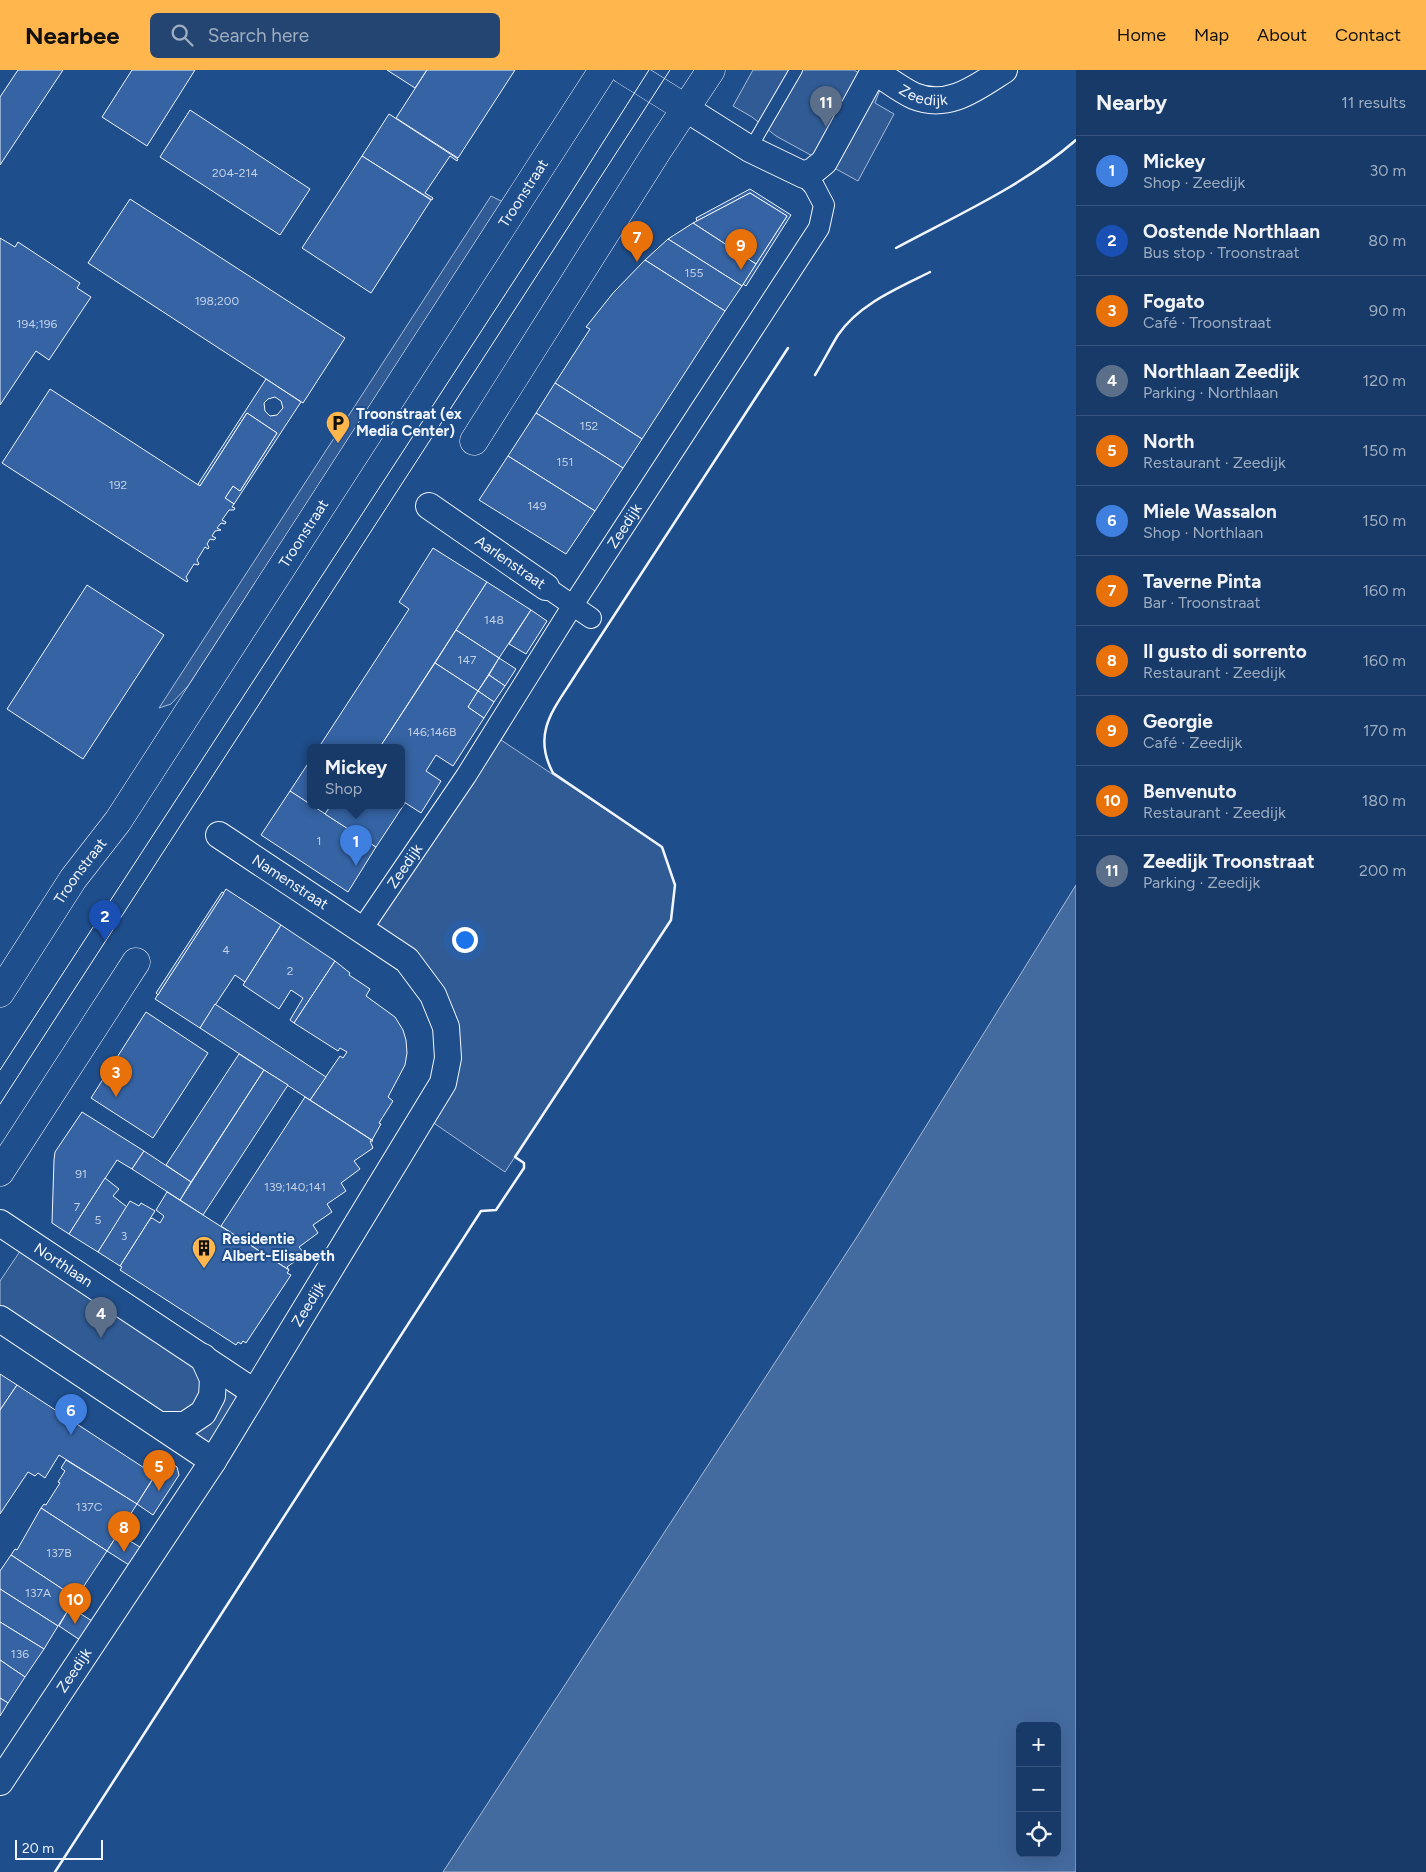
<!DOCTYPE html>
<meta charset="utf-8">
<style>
body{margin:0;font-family:Figtree,sans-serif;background:#244571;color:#f1f3f6}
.controls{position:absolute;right:15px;bottom:15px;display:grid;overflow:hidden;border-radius:8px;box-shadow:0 5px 20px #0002}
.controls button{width:45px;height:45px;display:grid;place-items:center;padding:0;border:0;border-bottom:1px solid #36547d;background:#173a69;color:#f1f3f6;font:25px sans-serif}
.scale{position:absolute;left:15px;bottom:12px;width:88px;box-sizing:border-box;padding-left:5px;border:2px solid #f2f6ff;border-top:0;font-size:14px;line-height:18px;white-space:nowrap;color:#f2f6ff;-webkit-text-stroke:4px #1f4e8c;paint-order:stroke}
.you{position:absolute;left:464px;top:869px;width:18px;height:18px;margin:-12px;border:4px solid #fff;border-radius:50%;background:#1a73e8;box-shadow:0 0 0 8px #1a73e833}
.badge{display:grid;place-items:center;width:32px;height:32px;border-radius:50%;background:#ffb74d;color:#fff;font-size:16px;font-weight:700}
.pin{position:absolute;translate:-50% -41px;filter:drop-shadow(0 1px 2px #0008)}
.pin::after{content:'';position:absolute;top:26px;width:18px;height:15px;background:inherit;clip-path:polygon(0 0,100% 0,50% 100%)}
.popup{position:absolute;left:307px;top:674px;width:98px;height:65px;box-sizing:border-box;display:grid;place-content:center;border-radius:8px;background:#173a69;filter:drop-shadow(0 1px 4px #0005);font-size:16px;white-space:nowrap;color:#9eadc0}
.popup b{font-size:19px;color:#f1f3f6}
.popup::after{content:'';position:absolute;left:50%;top:100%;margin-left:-10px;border:10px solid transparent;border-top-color:#173a69}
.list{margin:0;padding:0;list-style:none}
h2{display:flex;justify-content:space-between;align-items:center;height:65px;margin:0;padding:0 20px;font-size:21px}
h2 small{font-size:16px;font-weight:400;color:#9eadc0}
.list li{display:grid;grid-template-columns:32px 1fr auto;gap:15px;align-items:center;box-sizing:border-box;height:70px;padding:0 20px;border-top:1px solid #36547d}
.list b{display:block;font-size:19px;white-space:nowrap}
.list p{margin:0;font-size:16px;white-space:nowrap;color:#9eadc0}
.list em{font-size:16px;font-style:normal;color:#9eadc0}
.icon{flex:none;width:28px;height:28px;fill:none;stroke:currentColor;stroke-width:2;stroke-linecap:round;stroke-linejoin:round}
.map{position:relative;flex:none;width:1076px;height:1802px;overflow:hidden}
header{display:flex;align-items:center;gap:30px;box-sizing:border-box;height:70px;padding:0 25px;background:#ffb74d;color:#111}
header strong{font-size:24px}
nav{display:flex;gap:28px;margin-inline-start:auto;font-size:18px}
.search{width:350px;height:45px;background:#244571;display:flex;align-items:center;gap:12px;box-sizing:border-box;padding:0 18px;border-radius:8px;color:#9eadc0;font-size:19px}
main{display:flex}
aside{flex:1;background:#173a69}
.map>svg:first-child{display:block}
.built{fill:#305b95;stroke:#a8bbd7}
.water{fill:#446ba0;stroke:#a8bbd7;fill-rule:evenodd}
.building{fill:#3563a3;stroke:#f2f6ff;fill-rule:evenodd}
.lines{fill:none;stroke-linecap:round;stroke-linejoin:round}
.service-casing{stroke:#f2f6ff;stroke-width:14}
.pedestrian-casing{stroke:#f2f6ff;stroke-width:22}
.minor-casing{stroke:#f2f6ff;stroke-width:28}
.primary-casing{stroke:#f2f6ff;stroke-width:29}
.service{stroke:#1f4e8c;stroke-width:12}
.pedestrian{stroke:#1f4e8c;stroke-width:20}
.minor{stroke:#1f4e8c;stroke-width:26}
.primary{stroke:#1f4e8c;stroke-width:28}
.tram{stroke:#f2f6ff;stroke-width:1}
.wall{stroke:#f2f6ff;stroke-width:2.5}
.labels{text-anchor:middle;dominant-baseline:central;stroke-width:4;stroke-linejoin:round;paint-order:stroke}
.number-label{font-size:12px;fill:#c3d1e8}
.street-label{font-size:15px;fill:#f2f6ff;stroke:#1f4e8c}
.poi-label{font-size:15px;font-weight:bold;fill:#f2f6ff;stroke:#1f4e8c;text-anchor:start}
</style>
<header>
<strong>Nearbee</strong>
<div class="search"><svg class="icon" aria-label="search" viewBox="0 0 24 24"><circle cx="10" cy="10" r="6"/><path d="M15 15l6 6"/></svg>Search here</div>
<nav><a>Home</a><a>Map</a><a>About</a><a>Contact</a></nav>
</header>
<main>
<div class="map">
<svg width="1076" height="1802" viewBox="0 0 1076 1802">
<rect width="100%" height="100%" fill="#1f4e8c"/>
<g class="built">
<polygon points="753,0 854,0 881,17 875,33 894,44 858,111 776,66 752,47 733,36"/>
<polygon points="491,126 503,132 188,616 171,634 159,638"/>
<polygon points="492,664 662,777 675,815 671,850 505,1102 425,1047 443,1013 433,925 362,859"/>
<polygon points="27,1171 254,1322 213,1391 0,1249 0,1211"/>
</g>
<path class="water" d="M 1076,815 L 1076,1802 L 443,1802 L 862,1159 ZM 1020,1656 L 1057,1656 L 1057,1783 L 1020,1783 Z"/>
<g class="building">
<polygon points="18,0 63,0 0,95 0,27"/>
<polygon points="132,0 195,0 147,76 102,47"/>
<polygon points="387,0 427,0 415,18"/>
<polygon points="427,0 515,0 458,88 396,48"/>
<polygon points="190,40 310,119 280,165 160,87"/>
<polygon points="389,44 458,89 457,91 450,86 425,123 433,128 432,130 362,86"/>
<polygon points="362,86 431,130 371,223 302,178"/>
<polygon points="750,119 791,145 746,216 743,214 787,146 750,123 697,151 696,148"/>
<polygon points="750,123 787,146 756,194 693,153"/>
<polygon points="130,129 345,268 303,333 88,193"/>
<polygon points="693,153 756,194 742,216 668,169"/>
<polygon points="0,168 15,177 18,172 80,213 77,218 91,227 49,290 36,281 0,335"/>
<polygon points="668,169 742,216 725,241 645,190"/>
<polygon points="645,190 725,241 642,369 555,313 590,259 586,257 613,223"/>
<path d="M 266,309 L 301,332 L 234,434 L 225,428 L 233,416 L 240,421 L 277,363 L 247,343 L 200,416 L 198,414 ZM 275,327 L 281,331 L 283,338 L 277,345 L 270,346 L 265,341 L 264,333 L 268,329 Z"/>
<polygon points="555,313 642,369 623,398 536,343"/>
<polygon points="50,319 200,416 247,343 277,363 240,421 233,416 225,428 234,434 232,437 235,438 234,440 229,440 222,450 226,452 225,454 221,453 217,458 221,460 215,461 212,466 216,468 214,470 210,469 207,474 209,477 208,479 205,477 197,490 199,494 198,495 194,494 186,507 188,511 187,512 2,393"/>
<polygon points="536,343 623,398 595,441 508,386"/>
<polygon points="508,386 595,441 566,484 479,430"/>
<polygon points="433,478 487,512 380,677 319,677 409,539 399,532"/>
<polygon points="487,512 531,540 499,588 456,560"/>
<polygon points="87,515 164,565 83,689 7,639"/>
<polygon points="531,540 547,551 526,584 509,574"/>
<polygon points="456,560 499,588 478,621 435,593"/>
<polygon points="499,588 516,599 505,616 489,605"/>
<polygon points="435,593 478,621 468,637 484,648 453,696 436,685 426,701 441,711 421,743 401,730 401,677 380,677"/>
<polygon points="489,605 505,616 494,632 478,621"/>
<polygon points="478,621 494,632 484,648 468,637"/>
<polygon points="311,689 311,735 290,721"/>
<polygon points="290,721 376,777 348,822 261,765"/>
<polygon points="401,730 405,733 376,777 325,744 331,735 401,735"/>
<polygon points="226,819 281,855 245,912 235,905 200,958 155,929"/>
<polygon points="222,822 224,823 161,920 158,925 156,923"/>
<polygon points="281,855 335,891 294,953 290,950 303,928 291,920 279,939 243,915"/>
<polygon points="335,891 350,903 349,905 370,919 366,926 395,947 403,960 406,970 407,983 405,995 388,1027 393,1031 379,1053 381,1054 372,1070 310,1030 340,986 343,988 347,982 340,978 338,981 294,953"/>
<polygon points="215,934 326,1007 310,1030 200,958"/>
<polygon points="146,942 208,983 153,1068 91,1028"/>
<polygon points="239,984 264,1000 191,1112 166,1095"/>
<polygon points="264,1000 288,1015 203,1145 180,1130"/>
<polygon points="305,1027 373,1071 370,1071 373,1078 354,1091 360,1099 341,1113 346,1121 327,1134 332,1142 313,1155 318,1163 299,1177 305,1184 287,1197 289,1200 221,1156"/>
<polygon points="82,1042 144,1081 132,1099 117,1090 69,1164 52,1153 54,1090 55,1082"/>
<polygon points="144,1081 191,1112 180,1130 132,1099"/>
<polygon points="105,1108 119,1119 113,1126 127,1137 98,1182 69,1164"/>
<polygon points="167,1122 289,1200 287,1203 291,1205 246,1273 243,1271 241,1274 238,1272 236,1275 120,1200 122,1197 120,1196 150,1149 152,1148 160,1153 164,1146 156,1140"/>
<polygon points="130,1131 139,1136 141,1133 155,1141 120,1196 98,1182"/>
<polygon points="0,1304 17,1315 0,1340"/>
<polygon points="17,1315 155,1405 137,1434 59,1385 45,1408 38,1403 35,1406 28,1402 0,1444 0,1340"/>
<polygon points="66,1390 137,1434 107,1481 41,1438 44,1434 46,1435 60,1413 58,1412 65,1401 61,1398"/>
<polygon points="165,1390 177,1397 179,1405 153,1445 137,1434"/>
<polygon points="41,1438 107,1481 76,1528 11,1485 15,1479 17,1480"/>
<polygon points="118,1464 140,1477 129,1495 107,1481"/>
<polygon points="11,1485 76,1528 58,1556 0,1519 0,1501"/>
<polygon points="0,1519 58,1556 44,1579 0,1552"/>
<polygon points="70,1537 92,1551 80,1570 59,1556"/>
<polygon points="0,1552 44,1579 25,1607 0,1590"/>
<polygon points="0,1590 25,1607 8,1633 0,1628"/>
<polygon points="0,1628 8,1633 0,1646"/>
</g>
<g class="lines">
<defs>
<polyline id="service" points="750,79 796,0"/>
<g id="pedestrian">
<polyline points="546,517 591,548"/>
<path id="s1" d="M 362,859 L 466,706 L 573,535 L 819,158 L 824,135 L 814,116 L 804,105"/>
</g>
<g id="minor">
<path id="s2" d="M 685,38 L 750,79 L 804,105 L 813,101 L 824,92 L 874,1 C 887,9 901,20 914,26 C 948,40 976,18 1004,0"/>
<path id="s3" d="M 429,436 L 546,517"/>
<path id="s4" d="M 0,1153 L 254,1322"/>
<polyline points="0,1249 213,1391"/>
<polyline points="161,1355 185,1355 203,1343 212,1326 213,1309 203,1287"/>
<path id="s5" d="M 0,1712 L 213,1391 L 443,1013 L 448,988 L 446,957 L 433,925 L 407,890 L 219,765"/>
</g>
<g id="primary">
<polyline points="624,0 685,38"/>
<polyline points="474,371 658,80 711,0"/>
<path id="s6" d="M 0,923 L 73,809 L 118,751 L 603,0"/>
<polyline points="0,1102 136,892"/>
</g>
</defs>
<use href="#service" class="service-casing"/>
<use href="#pedestrian" class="pedestrian-casing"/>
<use href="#minor" class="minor-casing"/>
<use href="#primary" class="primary-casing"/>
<use href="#service" class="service"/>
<use href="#pedestrian" class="pedestrian"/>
<use href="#minor" class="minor"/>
<use href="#primary" class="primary"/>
<g class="tram">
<polyline points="0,1000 555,148 649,0"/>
<polyline points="0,1034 670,0"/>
</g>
<g class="wall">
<path d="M 896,178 C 957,145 1023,116 1076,70"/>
<path d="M 815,305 C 823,292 830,278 838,265 C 859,234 898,218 930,202"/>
<path d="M 55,1802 L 481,1141 L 496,1140 L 524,1098 L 524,1093 L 515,1087 L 671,850 L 675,815 L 662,777 L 553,703 C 531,662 555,638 576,604 L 788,278"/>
</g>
</g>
<defs>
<symbol id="parking-pin" viewBox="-11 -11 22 30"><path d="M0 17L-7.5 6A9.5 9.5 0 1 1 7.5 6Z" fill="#ffb74d" stroke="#1f4e8c"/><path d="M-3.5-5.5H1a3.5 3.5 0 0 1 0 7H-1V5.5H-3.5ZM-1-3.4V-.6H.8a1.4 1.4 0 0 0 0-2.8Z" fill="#111"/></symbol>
<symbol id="building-pin" viewBox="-11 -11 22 30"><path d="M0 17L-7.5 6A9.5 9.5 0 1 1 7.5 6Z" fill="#ffb74d" stroke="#1f4e8c"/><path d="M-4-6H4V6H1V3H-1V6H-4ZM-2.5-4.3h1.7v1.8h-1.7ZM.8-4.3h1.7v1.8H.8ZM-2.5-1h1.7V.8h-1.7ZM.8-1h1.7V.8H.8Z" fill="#111"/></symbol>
</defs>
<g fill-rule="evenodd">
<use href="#parking-pin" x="324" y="339" width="28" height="38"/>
<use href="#building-pin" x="190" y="1164" width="28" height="38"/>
</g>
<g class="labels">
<g class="number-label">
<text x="235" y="103">204-214</text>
<text x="694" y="203">155</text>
<text x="217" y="231">198;200</text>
<text x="37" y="254">194;196</text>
<text x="589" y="356">152</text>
<text x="565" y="392">151</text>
<text x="118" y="415">192</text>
<text x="537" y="436">149</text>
<text x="494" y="550">148</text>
<text x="467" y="590">147</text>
<text x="432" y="662">146;146B</text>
<text x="319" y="771">1</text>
<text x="226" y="880">4</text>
<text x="290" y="901">2</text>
<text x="81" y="1104">91</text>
<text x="295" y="1117">139;140;141</text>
<text x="77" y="1137">7</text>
<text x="98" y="1150">5</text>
<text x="124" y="1166">3</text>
<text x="89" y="1437">137C</text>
<text x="59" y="1483">137B</text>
<text x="38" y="1523">137A</text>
<text x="20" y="1584">136</text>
</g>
<g class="street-label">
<text stroke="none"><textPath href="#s2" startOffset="321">Zeedijk</textPath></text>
<text stroke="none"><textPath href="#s6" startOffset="956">Troonstraat</textPath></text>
<text stroke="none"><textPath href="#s1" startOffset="481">Zeedijk</textPath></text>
<text stroke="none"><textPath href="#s6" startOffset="551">Troonstraat</textPath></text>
<text stroke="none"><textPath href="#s3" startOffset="99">Aarlenstraat</textPath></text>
<text stroke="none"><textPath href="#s1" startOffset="76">Zeedijk</textPath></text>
<text stroke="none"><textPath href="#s6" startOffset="146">Troonstraat</textPath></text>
<text transform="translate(290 812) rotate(33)">Namenstraat</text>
<text stroke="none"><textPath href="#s4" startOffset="76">Northlaan</textPath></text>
<text stroke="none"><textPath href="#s5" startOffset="569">Zeedijk</textPath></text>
<text stroke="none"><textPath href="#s5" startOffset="134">Zeedijk</textPath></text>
</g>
<g class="poi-label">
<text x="356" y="344">Troonstraat (ex<tspan x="356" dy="17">Media Center)</tspan></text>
<text x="222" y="1169">Residentie<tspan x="222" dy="17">Albert-Elisabeth</tspan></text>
</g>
</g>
</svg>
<div class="controls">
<button>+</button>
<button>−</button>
<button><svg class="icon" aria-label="locate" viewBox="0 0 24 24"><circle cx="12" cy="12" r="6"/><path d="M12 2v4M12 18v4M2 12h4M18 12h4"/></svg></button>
</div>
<div class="scale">20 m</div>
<div class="you"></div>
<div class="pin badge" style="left:356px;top:796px;background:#3f7fe0">1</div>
<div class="popup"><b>Mickey</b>Shop</div>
<div class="pin badge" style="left:105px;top:871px;background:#1a4fb4">2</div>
<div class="pin badge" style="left:116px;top:1027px;background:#e8710a">3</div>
<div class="pin badge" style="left:101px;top:1268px;background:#5c6f8a">4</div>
<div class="pin badge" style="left:159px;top:1421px;background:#e8710a">5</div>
<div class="pin badge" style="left:71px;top:1365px;background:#3f7fe0">6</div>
<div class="pin badge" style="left:637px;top:192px;background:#e8710a">7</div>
<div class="pin badge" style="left:124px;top:1482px;background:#e8710a">8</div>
<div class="pin badge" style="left:741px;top:200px;background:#e8710a">9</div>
<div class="pin badge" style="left:75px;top:1554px;background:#e8710a">10</div>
<div class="pin badge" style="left:826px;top:57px;background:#5c6f8a">11</div>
</div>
<aside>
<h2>Nearby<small>11 results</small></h2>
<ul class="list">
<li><span class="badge" style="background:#3f7fe0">1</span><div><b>Mickey</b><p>Shop · Zeedijk</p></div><em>30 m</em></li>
<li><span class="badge" style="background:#1a4fb4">2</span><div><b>Oostende Northlaan</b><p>Bus stop · Troonstraat</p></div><em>80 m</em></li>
<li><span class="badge" style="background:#e8710a">3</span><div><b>Fogato</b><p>Café · Troonstraat</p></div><em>90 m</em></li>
<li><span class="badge" style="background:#5c6f8a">4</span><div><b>Northlaan Zeedijk</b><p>Parking · Northlaan</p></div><em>120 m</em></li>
<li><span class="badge" style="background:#e8710a">5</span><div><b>North</b><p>Restaurant · Zeedijk</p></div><em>150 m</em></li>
<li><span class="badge" style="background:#3f7fe0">6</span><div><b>Miele Wassalon</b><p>Shop · Northlaan</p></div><em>150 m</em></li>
<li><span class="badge" style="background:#e8710a">7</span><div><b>Taverne Pinta</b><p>Bar · Troonstraat</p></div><em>160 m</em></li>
<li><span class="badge" style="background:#e8710a">8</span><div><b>Il gusto di sorrento</b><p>Restaurant · Zeedijk</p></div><em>160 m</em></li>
<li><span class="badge" style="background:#e8710a">9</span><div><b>Georgie</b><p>Café · Zeedijk</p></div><em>170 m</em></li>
<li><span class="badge" style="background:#e8710a">10</span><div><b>Benvenuto</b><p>Restaurant · Zeedijk</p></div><em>180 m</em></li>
<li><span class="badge" style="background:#5c6f8a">11</span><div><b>Zeedijk Troonstraat</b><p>Parking · Zeedijk</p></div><em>200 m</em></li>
</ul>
</aside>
</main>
